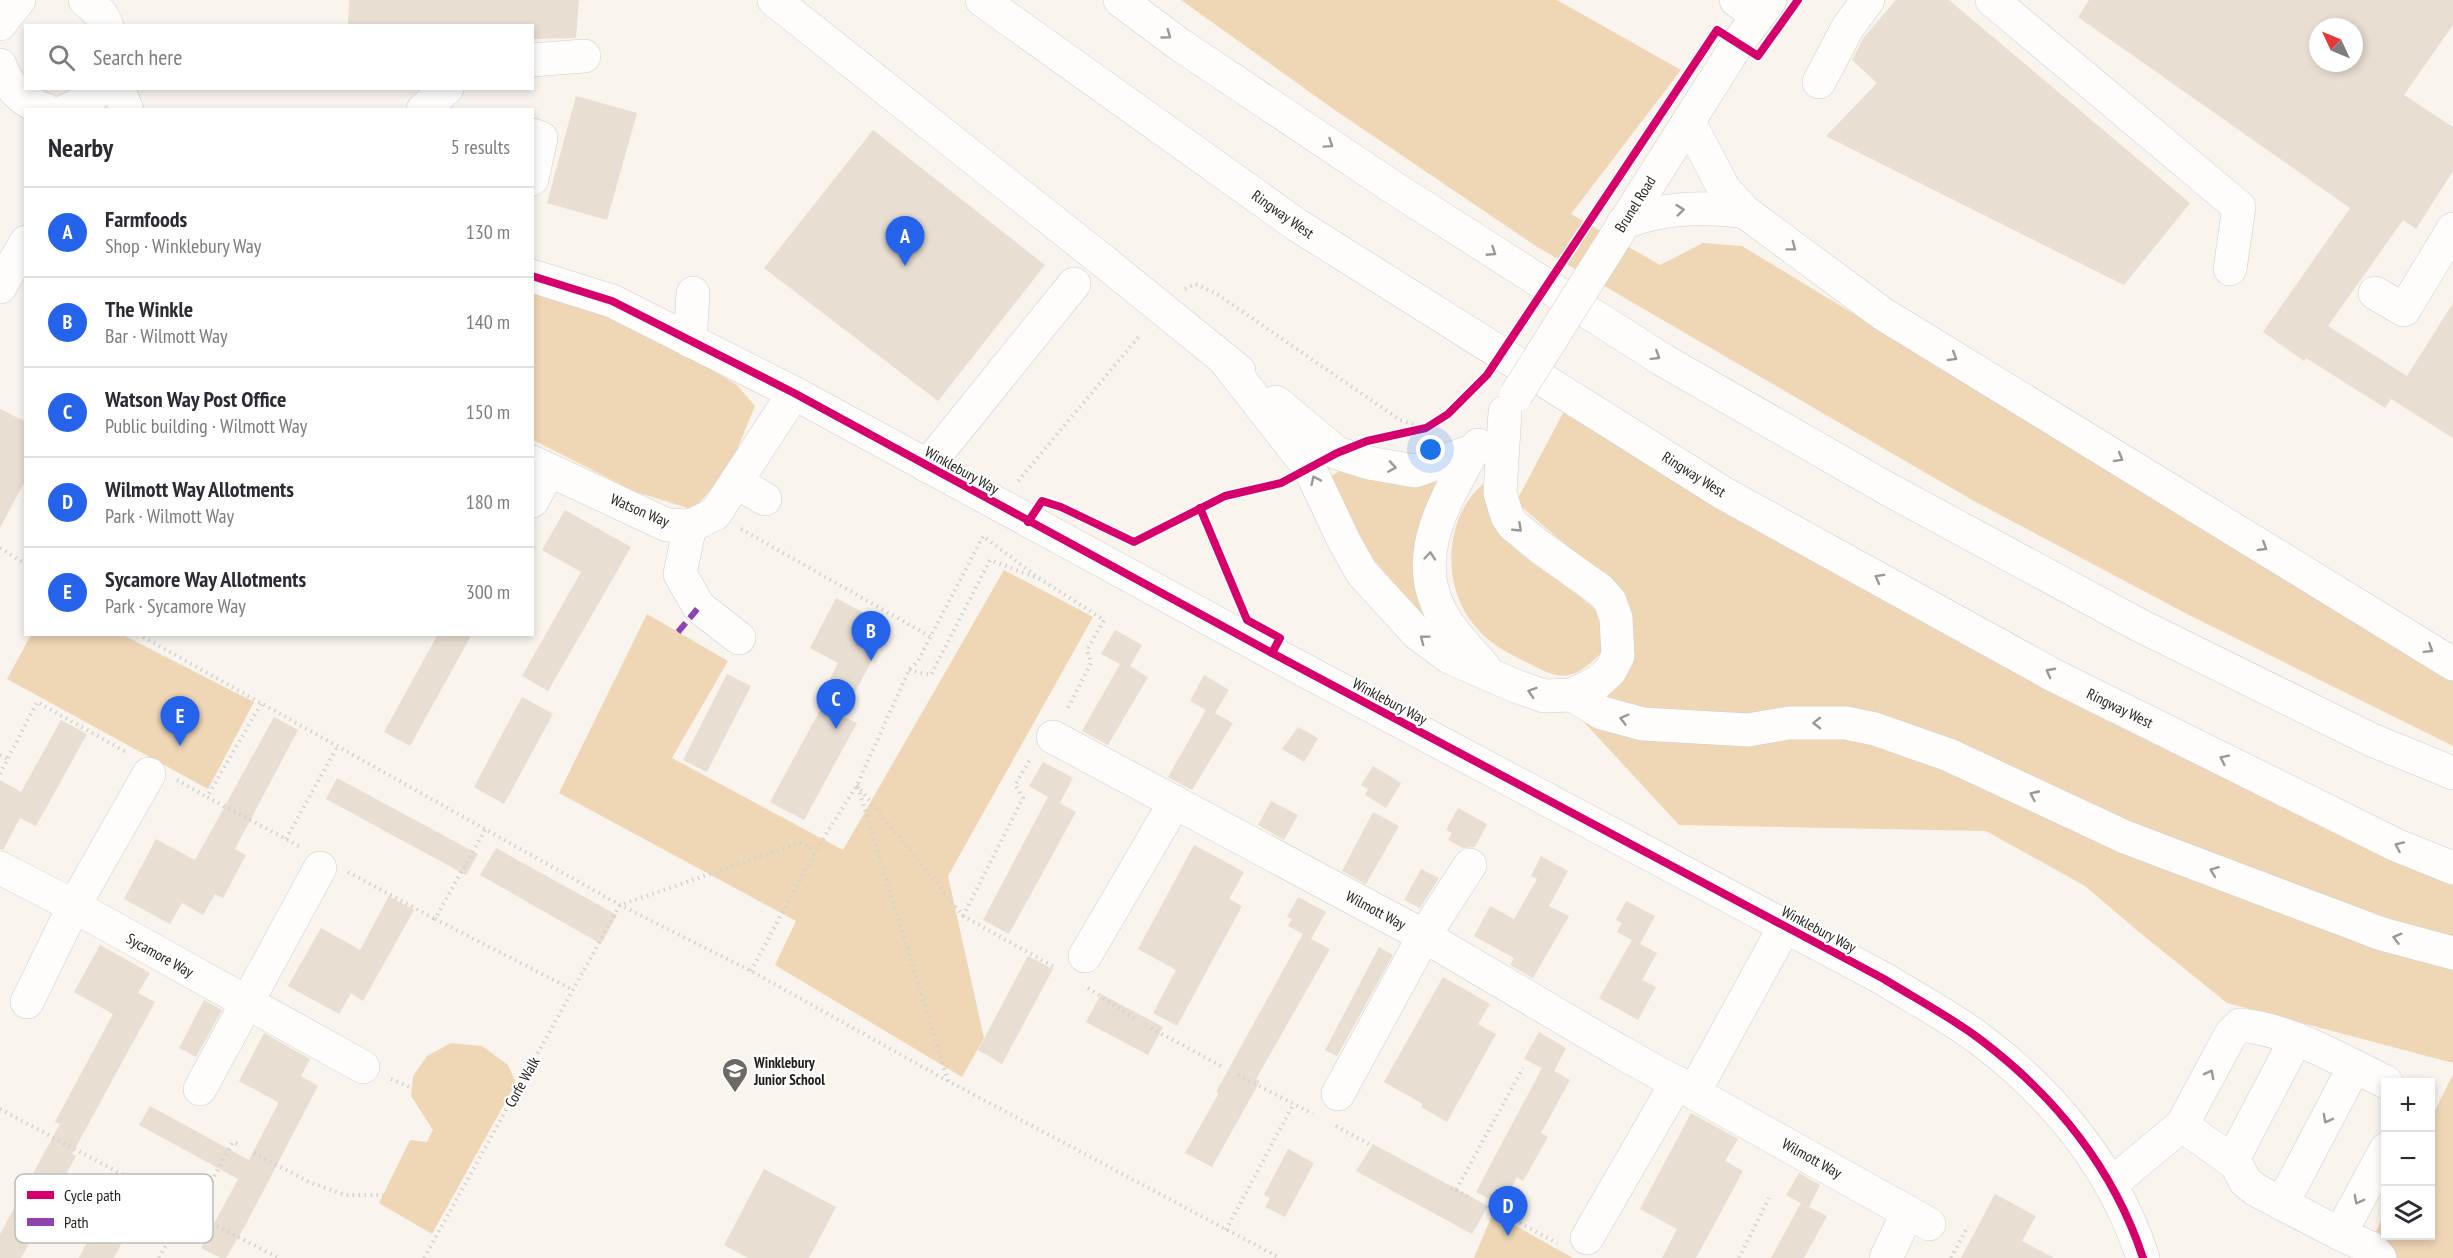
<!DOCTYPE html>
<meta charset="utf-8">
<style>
body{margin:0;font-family:"PT Sans Narrow",sans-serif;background:#f7f7f7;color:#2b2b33}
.controls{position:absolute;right:18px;bottom:18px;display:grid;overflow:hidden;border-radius:0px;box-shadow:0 3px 9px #0003}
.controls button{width:54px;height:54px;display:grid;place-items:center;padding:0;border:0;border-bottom:2px solid #e1e1e2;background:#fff;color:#2b2b33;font:30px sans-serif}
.compass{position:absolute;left:2309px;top:18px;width:54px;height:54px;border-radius:50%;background:#fff;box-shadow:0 3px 9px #0003;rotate:314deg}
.you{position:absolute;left:1431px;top:450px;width:21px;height:21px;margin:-15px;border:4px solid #fff;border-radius:50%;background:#1a73e8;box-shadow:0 0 0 9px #1a73e833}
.badge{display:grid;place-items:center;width:39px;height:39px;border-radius:50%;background:#2563eb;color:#fff;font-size:20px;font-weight:700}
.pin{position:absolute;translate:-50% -50px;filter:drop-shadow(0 2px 3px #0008)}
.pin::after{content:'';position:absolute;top:32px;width:21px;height:18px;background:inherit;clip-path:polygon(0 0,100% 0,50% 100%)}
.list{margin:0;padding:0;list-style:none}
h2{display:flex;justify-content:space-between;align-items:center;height:78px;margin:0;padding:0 24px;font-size:26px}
h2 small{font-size:20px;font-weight:400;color:#7c7c81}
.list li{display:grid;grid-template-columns:39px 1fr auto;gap:18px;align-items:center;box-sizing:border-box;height:90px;padding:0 24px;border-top:2px solid #e1e1e2}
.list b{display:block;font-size:22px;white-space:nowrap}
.list p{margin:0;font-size:20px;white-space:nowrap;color:#7c7c81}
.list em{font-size:20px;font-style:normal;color:#7c7c81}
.icon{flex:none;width:33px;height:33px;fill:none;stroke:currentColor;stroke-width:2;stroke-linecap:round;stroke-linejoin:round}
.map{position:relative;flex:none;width:2453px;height:1258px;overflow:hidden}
.search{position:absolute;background:#fff;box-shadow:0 3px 9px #0003;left:24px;top:24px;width:510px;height:66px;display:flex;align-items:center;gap:15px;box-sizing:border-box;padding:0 21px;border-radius:0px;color:#7c7c81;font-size:22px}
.panel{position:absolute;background:#fff;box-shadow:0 3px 9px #0003;left:24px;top:108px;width:510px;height:528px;border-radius:0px}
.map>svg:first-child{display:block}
.green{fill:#efd7b6}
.building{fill:#e8ded2;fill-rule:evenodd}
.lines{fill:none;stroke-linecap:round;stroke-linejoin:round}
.minor-casing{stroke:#d0ccc8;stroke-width:34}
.major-casing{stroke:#d0ccc8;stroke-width:34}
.path{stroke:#d3d2d0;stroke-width:4;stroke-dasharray:1.5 4.5;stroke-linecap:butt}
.minor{stroke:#fefdfc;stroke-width:33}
.major{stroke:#fefdfc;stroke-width:33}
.minor-bridge-casing{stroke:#d0ccc8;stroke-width:34;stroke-linecap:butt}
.minor-bridge{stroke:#fefdfc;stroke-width:33}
.quiet{stroke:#8e44ad;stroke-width:6;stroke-dasharray:12 6;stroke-linecap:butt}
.cycleway-casing{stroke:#fff;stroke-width:11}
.cycleway{stroke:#d6006c;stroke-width:8}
.oneway{stroke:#9b9996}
.labels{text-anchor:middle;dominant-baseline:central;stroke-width:4.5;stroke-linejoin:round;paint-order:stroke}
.street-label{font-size:15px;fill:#211e19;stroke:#fff}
.poi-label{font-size:15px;font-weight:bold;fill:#211e19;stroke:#fff;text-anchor:start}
.key{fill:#fff;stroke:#bcbcba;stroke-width:1.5}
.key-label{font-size:16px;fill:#211e19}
</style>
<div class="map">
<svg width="2453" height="1258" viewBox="0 0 2453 1258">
<rect width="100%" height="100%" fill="#f9f4ee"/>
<g class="green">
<polygon points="1181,0 1557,0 1681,70 1571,214 1660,265 1703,243 1742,246 2453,678 2453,746 2187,614 1974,501 1539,248 1339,113"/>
<polygon points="533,290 552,293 648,332 737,385 755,406 731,464 694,510 636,492 533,440"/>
<polygon points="1563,413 1960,643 2453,880 2453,1063 2227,1003 2139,932 2085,886 1986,831 1679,825 1582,720 1632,645 1621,593 1516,502"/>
<polygon points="1349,466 1414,483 1444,482 1431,619 1422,616 1368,553 1331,476"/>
<path d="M 1483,484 C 1485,496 1486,508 1492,520 C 1510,558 1571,582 1600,615 L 1602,652 C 1593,661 1582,672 1569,675 C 1553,678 1539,668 1526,662 C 1506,652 1488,643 1474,625 C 1441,586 1444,517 1483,484 Z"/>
<polygon points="1004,570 1093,617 948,876 984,1038 962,1077 775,965 796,921 559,793 647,614 728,661 672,758 843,850"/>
<polygon points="31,635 123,635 254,702 208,789 7,679"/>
<polygon points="451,1043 482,1046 508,1065 516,1083 432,1234 379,1203 410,1140 427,1142 433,1130 411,1096 413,1076 427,1056"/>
<polygon points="2453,1074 2453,1258 2364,1258 2385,1212 2386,1236 2430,1236 2431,1119"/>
<polygon points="1493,1213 1573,1258 1474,1258"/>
</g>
<g class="building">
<polygon points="349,0 579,0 576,38 532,39 532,26 348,26"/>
<polygon points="1896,0 1949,0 2190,203 2124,285 1826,136 1877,83 1852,60 1864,37"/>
<path d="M 2089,0 L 2453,0 L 2453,25 L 2404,95 L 2453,127 L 2453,171 L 2416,229 L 2403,220 L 2328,326 L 2407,376 L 2453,303 L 2453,438 L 2391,399 L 2385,408 L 2306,358 L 2304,361 L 2263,332 L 2350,208 L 2078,17 ZM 2318,27 L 2354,27 L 2354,63 L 2318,63 Z"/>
<polygon points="576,96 637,113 607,220 547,203"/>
<polygon points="873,130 1045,265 938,401 764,268"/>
<polygon points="0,409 26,422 26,479 0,528"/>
<polygon points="565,510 631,547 548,691 522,676 581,572 542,550"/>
<polygon points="836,598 890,627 842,716 857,723 804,820 770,802 831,690 826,687 838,663 810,648"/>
<polygon points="1115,630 1142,645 1130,666 1148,677 1108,745 1082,731 1120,664 1101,654"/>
<polygon points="438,634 472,634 410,746 384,732"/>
<polygon points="727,674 751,686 707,772 683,760"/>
<polygon points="1204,675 1229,690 1215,713 1233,723 1192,790 1168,777 1206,710 1190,701"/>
<polygon points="522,697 553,714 504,804 474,787"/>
<polygon points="274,717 298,730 235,849 246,855 223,898 215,894 203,915 182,903 170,924 124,899 156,839 195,860"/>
<polygon points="61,720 87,734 36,826 20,818 3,850 0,849 0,780 21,792"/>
<polygon points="1298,727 1318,738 1304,762 1282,749"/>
<polygon points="1043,762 1073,778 1060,803 1050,798 1076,812 1009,934 983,920 1048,797 1029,786"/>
<polygon points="1373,766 1401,783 1386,808 1365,795 1368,789 1361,785"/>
<polygon points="337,778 478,854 466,875 326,799"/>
<polygon points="1271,801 1298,815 1284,840 1258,825"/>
<polygon points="1458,808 1487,824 1475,847 1463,848 1448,840 1452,833 1446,830"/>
<polygon points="1373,812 1399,826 1366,884 1342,871"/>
<polygon points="1194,845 1244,872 1229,899 1242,906 1177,1026 1153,1013 1176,970 1138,949"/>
<polygon points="496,848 617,915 601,944 480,875"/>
<polygon points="1541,856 1568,871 1549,906 1569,916 1533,978 1510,965 1514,958 1474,936 1490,906 1514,919 1537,879 1531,876"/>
<polygon points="1421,869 1439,878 1420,908 1404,900"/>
<polygon points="389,896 414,910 363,1001 351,993 339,1014 288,986 321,928 360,950"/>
<polygon points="1298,897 1326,912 1311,939 1330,949 1256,1079 1260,1081 1212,1167 1185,1153 1219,1093 1216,1092 1303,934 1288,926 1292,919 1287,917"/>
<polygon points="1626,901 1655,916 1640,944 1657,953 1642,980 1656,987 1638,1020 1599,998 1632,940 1617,932 1622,923 1616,920"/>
<polygon points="100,945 150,973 138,993 155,1002 72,1154 76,1156 21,1258 0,1258 0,1234 60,1124 55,1122 113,1014 74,992"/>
<polygon points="1379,947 1393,955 1337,1056 1325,1050"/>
<polygon points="1028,956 1053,969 1002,1064 978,1050"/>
<polygon points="1443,977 1490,1004 1478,1024 1496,1034 1447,1122 1421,1107 1423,1104 1384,1082"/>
<polygon points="1101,994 1163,1027 1148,1055 1086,1022"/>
<polygon points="204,1000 222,1010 196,1057 179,1048"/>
<polygon points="1539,1032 1566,1048 1554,1071 1570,1080 1541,1133 1548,1137 1523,1181 1517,1177 1502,1205 1476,1192 1542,1068 1524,1059"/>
<polygon points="264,1033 310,1059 301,1076 318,1086 246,1224 226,1258 221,1258 201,1248 238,1179 139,1125 150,1106 249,1160 278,1104 278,1102 239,1081"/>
<polygon points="1691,1113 1738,1139 1725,1161 1743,1171 1696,1258 1662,1258 1677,1229 1640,1209"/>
<polygon points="1373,1144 1488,1206 1472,1234 1356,1171"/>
<polygon points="1288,1149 1314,1163 1285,1217 1265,1207 1270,1198 1264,1195"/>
<polygon points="764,1169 836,1207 809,1258 748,1258 724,1245"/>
<polygon points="1799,1173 1820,1185 1809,1207 1827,1216 1804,1258 1771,1258 1801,1203 1786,1195"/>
<polygon points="123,1179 148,1191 114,1258 79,1258 93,1231 96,1232"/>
<polygon points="1995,1194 2036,1216 2022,1241 2054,1258 1961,1258"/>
</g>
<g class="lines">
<defs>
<g id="minor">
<polyline points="85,0 101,14 107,26"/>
<polyline points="774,0 1102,260 1239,371"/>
<polyline points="1736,0 1758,16"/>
<polyline points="1992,0 2239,207 2230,269"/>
<polyline points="0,24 19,0"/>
<polyline points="532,60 584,56"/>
<path d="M 0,65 C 9,88 22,102 46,110"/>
<polyline points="1819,82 1848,27 1868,0"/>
<polyline points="118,88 127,110"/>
<polyline points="67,110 87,101 101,88"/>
<polyline points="423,110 447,88"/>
<polyline points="532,135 541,138 532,179"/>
<polyline points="1604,255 1738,43 1770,0"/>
<path d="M 532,276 L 612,301 L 794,393 L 1272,653 L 1884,979 C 1916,999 1951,1017 1981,1040 C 2055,1096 2114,1169 2143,1258"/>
<polyline points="0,287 26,242"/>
<polyline points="2375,293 2404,310 2453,229"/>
<polyline points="690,341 693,293"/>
<polyline points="1223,358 1310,469 1344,541 1362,573 1418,634 1449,657 1518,687 1544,696 1572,695 1598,682 1610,671 1618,656 1616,618 1610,601 1600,590 1540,547 1513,525 1507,516 1500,493 1505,412"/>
<polyline points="1276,402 1337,453 1369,463 1415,471 1472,451"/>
<path d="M 1478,445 C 1470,454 1465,465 1459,476 C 1437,515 1418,560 1437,604 C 1447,628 1467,647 1484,667"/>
<polyline points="532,462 667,525 690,526 715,514 794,393"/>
<polyline points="927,466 1074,284"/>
<polyline points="736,482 765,499"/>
<polyline points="532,501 549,471"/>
<polyline points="690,526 680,574 699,607 739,638"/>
<polyline points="1053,737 1424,936 1619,1051 1929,1224"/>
<polyline points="0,868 74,906 363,1067"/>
<polyline points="1085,956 1175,802"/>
<polyline points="27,1002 74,906 149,774"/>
<polyline points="200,1089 320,868"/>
<polyline points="1694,1092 1785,926"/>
<polyline points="1338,1094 1424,936 1470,865"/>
<polyline points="2182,1125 2236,1164 2245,1181 2256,1190 2340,1234 2386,1149"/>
<polyline points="2232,1161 2296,1039"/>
<path d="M 2111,1184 L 2182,1125 L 2231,1034 L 2240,1025 C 2292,1030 2340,1060 2386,1082"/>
<polyline points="2282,1204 2354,1067"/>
<polyline points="2340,1234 2371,1248 2380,1258"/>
<polyline points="1587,1238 1677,1082"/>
<polyline points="1886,1258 1908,1212"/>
</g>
<g id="major">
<polyline points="982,0 1297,225 1723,493 2053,675 2396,845 2453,868"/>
<polyline points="1120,0 1179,44 1391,186 1663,360 1886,488 2139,625 2372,740 2453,773"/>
<polyline points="1689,122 1724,189 1745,212 1883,314 2453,664"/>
<path d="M 1623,223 C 1663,207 1704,206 1745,212"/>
<polyline points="1572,695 1602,713 1643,724 1748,730 1789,723 1846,723 1875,729 1949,755 2125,837 2382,934 2453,953"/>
</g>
</defs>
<use href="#minor" class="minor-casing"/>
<use href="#major" class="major-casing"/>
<g class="path">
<polyline points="1185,289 1195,284 1214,292 1400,420 1426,428"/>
<polyline points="1018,481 1141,334"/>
<polyline points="741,529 931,637"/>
<polyline points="0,548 26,564"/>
<polyline points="138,634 620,905 751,971 948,1081 1280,1258"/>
<polyline points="909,670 931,675 990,560 1040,579 1104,620 1087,650 1091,663 1067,710"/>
<polyline points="261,704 207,797 299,846"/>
<polyline points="0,755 8,759"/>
<polyline points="0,774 37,702 128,753"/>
<polyline points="177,780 207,797"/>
<polyline points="857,785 963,916 1056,968"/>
<polyline points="858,787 948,1081"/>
<polyline points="485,830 435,919 573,990"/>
<polyline points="286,839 337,747"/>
<polyline points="348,872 435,919"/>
<polyline points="963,916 1023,798 1015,785 1031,758"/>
<polyline points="751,971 816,850 857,785 909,670 918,661 983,536 1040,579"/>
<polyline points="1088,988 1138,1021"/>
<polyline points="1151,1028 1221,1066"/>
<polyline points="1238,1075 1313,1114"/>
<polyline points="391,1079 412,1088"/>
<polyline points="0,1109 202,1217"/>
<polyline points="1336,1126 1372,1146"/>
<polyline points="254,1153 309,1182 345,1195 383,1195"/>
<polyline points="1451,1188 1456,1190 1523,1068"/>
<polyline points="1456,1190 1472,1199"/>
<polyline points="1488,1206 1557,1243"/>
<polyline points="194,1213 233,1142 240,1145"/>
<polyline points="217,1226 279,1258"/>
<polyline points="1226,1230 1294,1103"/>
<polyline points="159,1258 186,1208"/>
<polyline points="424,1258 620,905 800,843 816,850"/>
<polyline points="1739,1258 1769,1198"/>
<polyline points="1951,1258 1968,1226"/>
</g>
<use href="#minor" class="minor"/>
<use href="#major" class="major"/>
<defs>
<polyline id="minor-bridge" points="1516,395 1604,255"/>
</defs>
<use href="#minor-bridge" class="minor-bridge-casing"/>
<use href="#minor-bridge" class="minor-bridge"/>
<polyline class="quiet" points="678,632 699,607"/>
<defs>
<g id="cycleway">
<path d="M 532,276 L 612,301 L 794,393 L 1272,653 L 1884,979 C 1916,999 1951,1017 1981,1040 C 2055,1096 2114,1169 2143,1258"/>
<polyline points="1200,508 1247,620 1280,638 1272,653"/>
<polyline points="1028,522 1042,501 1061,507 1134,542 1225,496 1281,483 1337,453 1367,441 1426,428 1448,414 1487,375 1717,30 1758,56 1798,0"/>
</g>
</defs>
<use href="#cycleway" class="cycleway-casing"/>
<use href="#cycleway" class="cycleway"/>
</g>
<defs><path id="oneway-chevron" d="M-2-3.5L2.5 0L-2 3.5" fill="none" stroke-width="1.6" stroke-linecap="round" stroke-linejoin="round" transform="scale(1.5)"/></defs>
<g class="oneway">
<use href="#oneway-chevron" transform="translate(1167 35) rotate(36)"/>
<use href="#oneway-chevron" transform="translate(1329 144) rotate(34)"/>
<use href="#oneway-chevron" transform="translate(1680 210) rotate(-6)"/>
<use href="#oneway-chevron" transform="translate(1792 247) rotate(37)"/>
<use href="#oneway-chevron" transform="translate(1492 252) rotate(33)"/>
<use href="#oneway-chevron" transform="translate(1656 356) rotate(32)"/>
<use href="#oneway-chevron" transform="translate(1953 357) rotate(31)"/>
<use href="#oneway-chevron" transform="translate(2119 458) rotate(31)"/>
<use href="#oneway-chevron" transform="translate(1392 467) rotate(9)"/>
<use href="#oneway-chevron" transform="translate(1315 480) rotate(-115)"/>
<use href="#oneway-chevron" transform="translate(1518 528) rotate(43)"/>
<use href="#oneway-chevron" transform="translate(2263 547) rotate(32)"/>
<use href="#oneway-chevron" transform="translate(1430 556) rotate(-85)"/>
<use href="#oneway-chevron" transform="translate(1879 578) rotate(-151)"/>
<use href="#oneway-chevron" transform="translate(1424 639) rotate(-143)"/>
<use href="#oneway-chevron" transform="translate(2429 649) rotate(32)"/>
<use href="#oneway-chevron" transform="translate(2050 672) rotate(-152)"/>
<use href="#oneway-chevron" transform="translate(1532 692) rotate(-162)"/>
<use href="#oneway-chevron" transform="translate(1624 719) rotate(-165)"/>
<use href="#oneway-chevron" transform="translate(1817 723) rotate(179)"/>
<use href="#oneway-chevron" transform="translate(2224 759) rotate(-154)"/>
<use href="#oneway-chevron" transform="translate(2034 795) rotate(-155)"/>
<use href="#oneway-chevron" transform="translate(2399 846) rotate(-156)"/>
<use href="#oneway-chevron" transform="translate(2214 871) rotate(-159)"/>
<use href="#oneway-chevron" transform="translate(2397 938) rotate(-165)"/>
<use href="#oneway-chevron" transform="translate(2210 1074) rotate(-62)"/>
<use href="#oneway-chevron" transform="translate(2327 1119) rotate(118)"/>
<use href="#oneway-chevron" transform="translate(2358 1200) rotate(118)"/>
</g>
<defs>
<symbol id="school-pin" viewBox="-11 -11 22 30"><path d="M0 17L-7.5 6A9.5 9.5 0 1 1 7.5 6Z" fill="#6d6964" stroke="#fff"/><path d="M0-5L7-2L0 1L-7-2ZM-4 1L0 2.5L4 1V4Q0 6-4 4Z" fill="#fff"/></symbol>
</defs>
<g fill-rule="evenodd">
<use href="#school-pin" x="720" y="1056" width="30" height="40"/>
</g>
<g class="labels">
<g class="street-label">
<text transform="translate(1635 204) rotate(-58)">Brunel Road</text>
<text transform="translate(1283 214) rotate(35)">Ringway West</text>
<text transform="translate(962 470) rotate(29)">Winklebury Way</text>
<text transform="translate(1694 474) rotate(32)">Ringway West</text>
<text transform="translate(640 510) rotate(23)">Watson Way</text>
<text transform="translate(1390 701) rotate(28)">Winklebury Way</text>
<text transform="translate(2120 708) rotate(26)">Ringway West</text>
<text transform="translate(1376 910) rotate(28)">Wilmott Way</text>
<text transform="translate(1819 929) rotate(28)">Winklebury Way</text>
<text transform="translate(160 955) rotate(29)">Sycamore Way</text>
<text transform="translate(522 1082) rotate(-61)">Corfe Walk</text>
<text transform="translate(1812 1158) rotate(29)">Wilmott Way</text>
</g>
<g class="poi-label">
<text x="754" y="1062">Winklebury<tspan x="754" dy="17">Junior School</tspan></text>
</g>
</g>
<rect x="15" y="1174" width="198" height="69" rx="9" class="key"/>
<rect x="27" y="1191" width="27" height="8" fill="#d6006c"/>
<rect x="27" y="1218" width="27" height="8" fill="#8e44ad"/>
<g class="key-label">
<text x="64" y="1201">Cycle path</text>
<text x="64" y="1228">Path</text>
</g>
</svg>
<div class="controls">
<button>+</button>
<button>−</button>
<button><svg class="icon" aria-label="layers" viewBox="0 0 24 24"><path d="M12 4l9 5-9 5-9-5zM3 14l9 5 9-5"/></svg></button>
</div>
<svg class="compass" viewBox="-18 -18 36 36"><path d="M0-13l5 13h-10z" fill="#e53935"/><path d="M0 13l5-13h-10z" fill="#7c7c81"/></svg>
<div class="you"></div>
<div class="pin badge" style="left:905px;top:266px">A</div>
<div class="pin badge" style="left:871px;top:661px">B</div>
<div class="pin badge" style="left:836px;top:729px">C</div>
<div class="pin badge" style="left:1508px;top:1236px">D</div>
<div class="pin badge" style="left:180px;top:746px">E</div>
<div class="search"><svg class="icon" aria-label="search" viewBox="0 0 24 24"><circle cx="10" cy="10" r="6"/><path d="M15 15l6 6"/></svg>Search here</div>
<section class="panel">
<h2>Nearby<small>5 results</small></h2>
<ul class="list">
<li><span class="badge">A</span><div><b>Farmfoods</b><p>Shop · Winklebury Way</p></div><em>130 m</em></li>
<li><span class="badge">B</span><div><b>The Winkle</b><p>Bar · Wilmott Way</p></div><em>140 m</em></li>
<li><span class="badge">C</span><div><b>Watson Way Post Office</b><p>Public building · Wilmott Way</p></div><em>150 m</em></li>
<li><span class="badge">D</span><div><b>Wilmott Way Allotments</b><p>Park · Wilmott Way</p></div><em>180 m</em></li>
<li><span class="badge">E</span><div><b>Sycamore Way Allotments</b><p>Park · Sycamore Way</p></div><em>300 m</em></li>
</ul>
</section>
</div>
